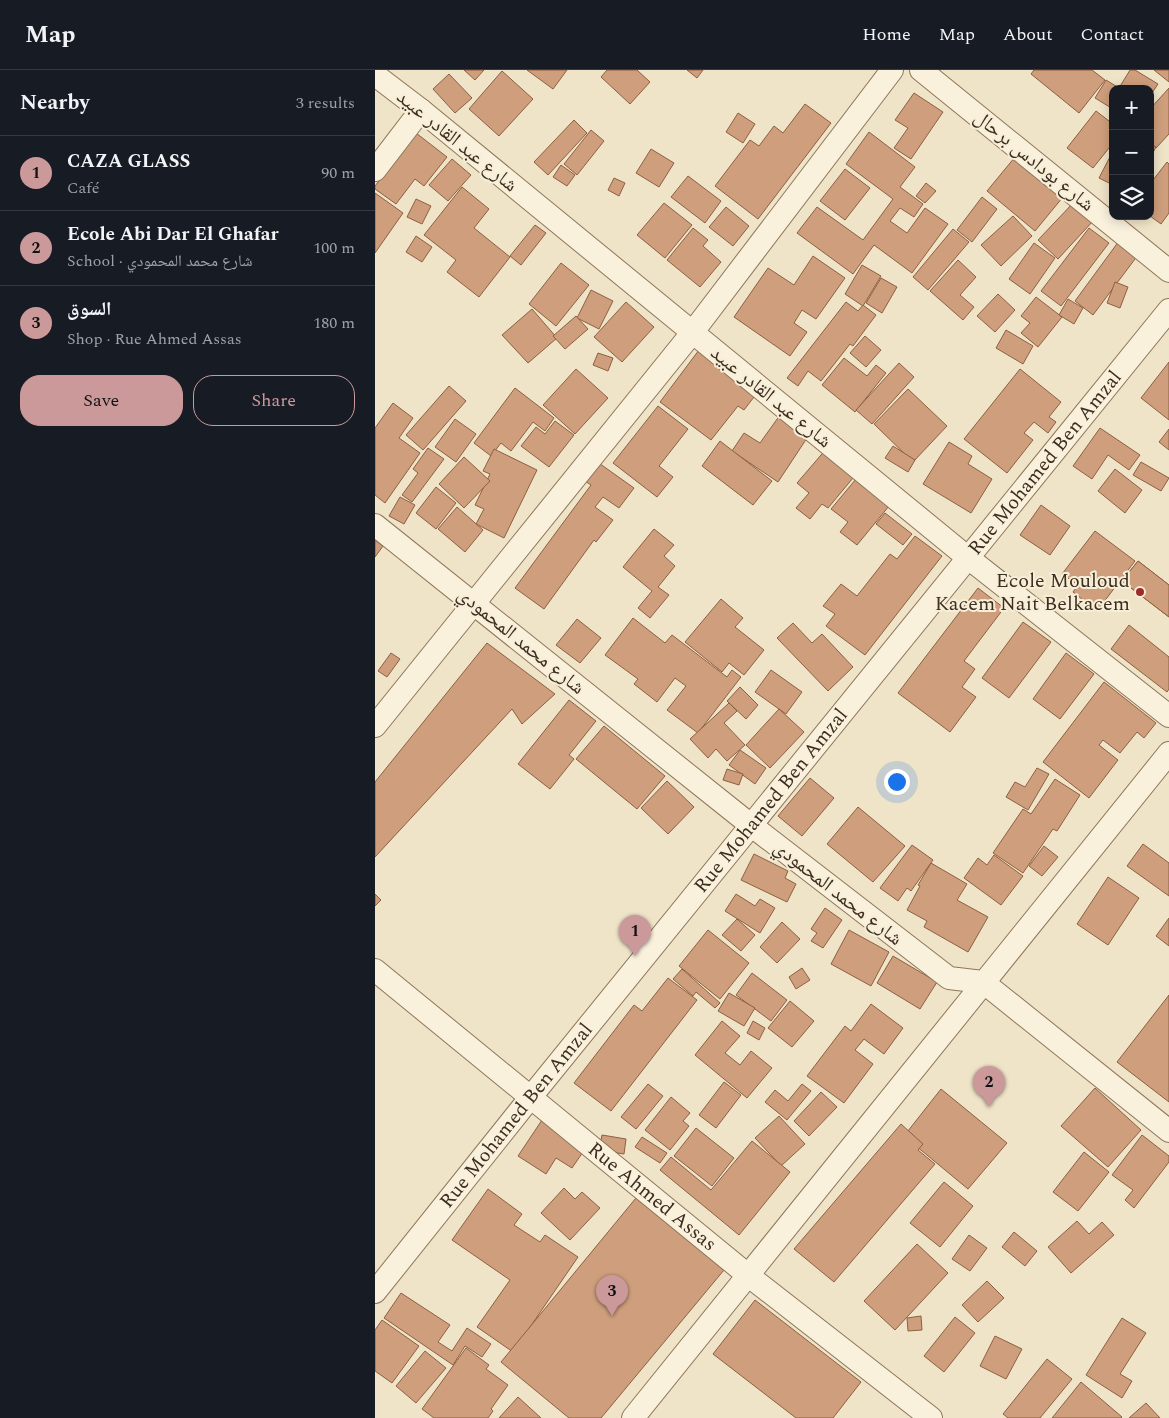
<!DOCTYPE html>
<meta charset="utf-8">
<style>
body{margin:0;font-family:Spectral,"Noto Naskh Arabic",serif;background:#242831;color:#f1f3f6}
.controls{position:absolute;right:15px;top:15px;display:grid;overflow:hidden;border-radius:10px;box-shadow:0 2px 12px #0003}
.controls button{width:45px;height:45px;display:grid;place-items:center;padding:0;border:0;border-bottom:1px solid #363941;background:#171b24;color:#f1f3f6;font:25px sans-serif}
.you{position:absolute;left:521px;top:711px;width:18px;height:18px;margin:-12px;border:4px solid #fff;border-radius:50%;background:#1a73e8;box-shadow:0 0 0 8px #1a73e833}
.badge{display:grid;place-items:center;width:32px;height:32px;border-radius:50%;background:#cc999b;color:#111;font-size:16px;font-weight:700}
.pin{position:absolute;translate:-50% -41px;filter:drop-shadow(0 1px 2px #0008)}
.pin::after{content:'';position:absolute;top:26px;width:18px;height:15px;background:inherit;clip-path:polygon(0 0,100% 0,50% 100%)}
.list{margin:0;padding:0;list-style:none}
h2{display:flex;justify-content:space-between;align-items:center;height:65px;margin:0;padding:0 20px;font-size:21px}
h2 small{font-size:16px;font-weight:400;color:#9ea1a6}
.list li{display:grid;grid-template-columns:32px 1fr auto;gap:15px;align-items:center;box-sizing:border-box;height:75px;padding:0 20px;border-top:1px solid #363941}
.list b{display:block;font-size:19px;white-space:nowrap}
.list p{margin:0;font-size:16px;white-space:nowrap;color:#9ea1a6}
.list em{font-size:16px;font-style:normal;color:#9ea1a6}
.actions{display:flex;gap:10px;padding:15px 20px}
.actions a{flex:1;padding:11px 0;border:1px solid #cc999b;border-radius:20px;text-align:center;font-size:18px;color:#cc999b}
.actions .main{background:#cc999b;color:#111}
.icon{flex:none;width:28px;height:28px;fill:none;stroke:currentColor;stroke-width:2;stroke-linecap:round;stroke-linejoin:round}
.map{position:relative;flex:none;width:794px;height:1348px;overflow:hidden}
header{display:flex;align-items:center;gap:30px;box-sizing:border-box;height:70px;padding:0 25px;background:#171b24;border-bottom:1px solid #363941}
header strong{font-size:24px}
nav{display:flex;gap:28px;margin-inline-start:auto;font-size:18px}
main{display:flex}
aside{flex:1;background:#171b24}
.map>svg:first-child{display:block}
.building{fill:#cf9f7d;stroke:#8d5f41}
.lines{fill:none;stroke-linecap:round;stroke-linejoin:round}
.street-casing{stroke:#8d765c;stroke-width:24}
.street{stroke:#faf1dc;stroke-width:22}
.poi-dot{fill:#9e2a2b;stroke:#f7eed8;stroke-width:2}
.labels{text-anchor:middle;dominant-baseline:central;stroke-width:4;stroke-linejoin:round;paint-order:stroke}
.street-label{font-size:20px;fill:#3d2e20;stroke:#f7eed8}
.poi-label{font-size:20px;fill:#3d2e20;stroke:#f7eed8;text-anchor:end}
</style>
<header>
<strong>Map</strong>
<nav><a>Home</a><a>Map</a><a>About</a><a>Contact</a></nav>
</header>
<main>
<aside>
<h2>Nearby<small>3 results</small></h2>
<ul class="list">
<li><span class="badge">1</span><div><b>CAZA GLASS</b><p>Café</p></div><em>90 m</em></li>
<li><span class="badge">2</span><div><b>Ecole Abi Dar El Ghafar</b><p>School · شارع محمد المحمودي</p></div><em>100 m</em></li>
<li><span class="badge">3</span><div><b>السوق</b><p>Shop · Rue Ahmed Assas</p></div><em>180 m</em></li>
</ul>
<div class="actions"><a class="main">Save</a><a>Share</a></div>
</aside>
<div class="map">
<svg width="794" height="1348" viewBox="0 0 794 1348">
<rect width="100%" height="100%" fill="#f0e4c8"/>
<g class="building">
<polygon points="89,0 109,0 100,10"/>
<polygon points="152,0 192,0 178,19"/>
<polygon points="232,0 262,0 275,12 255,34 226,7"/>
<polygon points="312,0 328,0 322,8"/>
<polygon points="659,0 717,0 730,10 704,43 656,4"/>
<polygon points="755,0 760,0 783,14 775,26 775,19 738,19 738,39 720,28 731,10 744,18"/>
<polygon points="779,0 794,0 794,12"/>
<polygon points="127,1 158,29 124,66 94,39"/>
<polygon points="74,4 97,28 80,43 58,19"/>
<polygon points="794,18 794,64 781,78 775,73 775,39"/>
<polygon points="539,23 568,42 536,89 519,78 533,58 520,50"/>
<polygon points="430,34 456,53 383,149 340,116 375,70 384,76 399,56 408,63"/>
<polygon points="721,41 738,54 738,73 718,98 692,78"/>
<polygon points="363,43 380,54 368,73 351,62"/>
<polygon points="199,50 212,63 173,105 159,92"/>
<polygon points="216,60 229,71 202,105 189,94"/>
<polygon points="494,62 540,97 525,117 548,134 539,147 525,138 515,151 532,163 550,138 573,154 537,203 499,175 478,204 422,163 442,137 488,170 518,129 471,94"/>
<polygon points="41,63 72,87 49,116 40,109 21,134 0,119 0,116"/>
<polygon points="775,74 781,77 775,88"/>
<polygon points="276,79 299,93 284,117 261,103"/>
<polygon points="738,81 738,115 724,108"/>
<polygon points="640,87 688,127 660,161 612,121"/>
<polygon points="77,89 96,105 73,131 54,115"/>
<polygon points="792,92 794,94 794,143 786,154 775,146 775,114"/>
<polygon points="186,95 200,105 192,116 178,107"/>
<polygon points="470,99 495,118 470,150 445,131"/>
<polygon points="313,106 346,131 330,153 296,127"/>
<polygon points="239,108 250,113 244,126 233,120"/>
<polygon points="551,113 561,121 550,133 541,126"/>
<polygon points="87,117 114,139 99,158 135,187 104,227 72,202 81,190 49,165"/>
<polygon points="0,123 28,143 0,183"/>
<polygon points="607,127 622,139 597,172 582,160"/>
<polygon points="41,129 56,136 47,154 32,147"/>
<polygon points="699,132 719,150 683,189 663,170"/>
<polygon points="289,133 317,155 290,188 262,165"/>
<polygon points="351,137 374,156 358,176 334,157"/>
<polygon points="638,146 657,166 626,196 606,175"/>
<polygon points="160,155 171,163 146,195 135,186"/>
<polygon points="318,158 333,170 328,176 346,192 325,217 292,190"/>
<polygon points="714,158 734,173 686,236 666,221"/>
<polygon points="578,159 594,172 553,220 538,207"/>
<polygon points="41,166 57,177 47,192 31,182"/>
<polygon points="744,171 763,185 718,245 700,231"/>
<polygon points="659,173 680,188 655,224 634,209"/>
<polygon points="438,186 470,208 441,249 427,240 419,253 432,262 415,286 359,247 393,198 419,215"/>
<polygon points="583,190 601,207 585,225 599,237 588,250 555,221"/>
<polygon points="186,193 214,215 181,256 154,234"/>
<polygon points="487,195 506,206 488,236 470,224"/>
<polygon points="506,208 522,217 507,243 491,233"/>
<polygon points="740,212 753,217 745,238 732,233"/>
<polygon points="216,220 238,231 224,259 202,248"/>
<polygon points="623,224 640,240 620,262 602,246"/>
<polygon points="661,227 687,247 663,277 646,263 655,253 646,246"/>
<polygon points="693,229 708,238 699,254 684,245"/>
<polygon points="251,232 279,257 247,292 219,267"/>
<polygon points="471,232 483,241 488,235 501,245 478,276 475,274 446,311 433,301 423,316 412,308"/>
<polygon points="157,239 182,268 153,293 127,265"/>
<polygon points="201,246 213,259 190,279 178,266"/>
<polygon points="631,260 658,276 648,294 621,278"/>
<polygon points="490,266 506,280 491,297 475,283"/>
<polygon points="324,280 382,323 369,340 363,336 336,370 285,332"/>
<polygon points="223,283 238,288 233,301 218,295"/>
<polygon points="469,288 492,306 501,295 511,303 480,342 447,315"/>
<polygon points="794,292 794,350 766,328"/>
<polygon points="524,293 539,307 497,354 481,340"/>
<polygon points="201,299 233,328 200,364 168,335"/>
<polygon points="645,299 686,332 674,347 681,352 673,363 659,352 649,363 658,370 632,403 589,369"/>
<polygon points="74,316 91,331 48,380 31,365"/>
<polygon points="140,318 179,348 170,361 158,352 136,381 126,373 116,386 99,373"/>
<polygon points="533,319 572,356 538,392 499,354"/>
<polygon points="18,333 38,348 24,368 45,383 10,433 0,425 0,358"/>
<polygon points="283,336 313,359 284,396 298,407 282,427 238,393"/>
<polygon points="405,345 434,365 403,412 357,381 369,363 385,373"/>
<polygon points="80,349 101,364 81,392 60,377"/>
<polygon points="180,351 199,365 174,397 146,376 161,357 170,364"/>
<polygon points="725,358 765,385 754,400 733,385 717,409 698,396"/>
<polygon points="794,359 794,380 784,372"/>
<polygon points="345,371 397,411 378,435 327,396"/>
<polygon points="574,372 597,386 593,394 617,409 596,443 548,414"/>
<polygon points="518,376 540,390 533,402 510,388"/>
<polygon points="53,378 69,389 37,432 27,425 43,403 38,399"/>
<polygon points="452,378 483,402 453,438 447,434 435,449 421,438 434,423 422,413"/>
<polygon points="119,379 162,400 129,468 101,454 109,439 100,435 115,404 108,401"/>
<polygon points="89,387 115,411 89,438 64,414"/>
<polygon points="221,391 259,418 244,438 228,427 220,437 238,450 221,472 219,470 169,539 140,518 216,415 207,409"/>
<polygon points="766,392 794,408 786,421 758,405"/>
<polygon points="740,399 767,420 750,443 723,421"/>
<polygon points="486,403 519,430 482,475 465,462 473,452 456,439"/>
<polygon points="61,417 81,433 61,459 41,443"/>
<polygon points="25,427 40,435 29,454 14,446"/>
<polygon points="666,435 695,456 675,485 645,465"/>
<polygon points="82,437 108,460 90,482 63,459"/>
<polygon points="510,443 537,464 528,475 501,454"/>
<polygon points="279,459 299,475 289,486 300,496 283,517 294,525 275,548 263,538 277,521 248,497"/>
<polygon points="720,461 760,491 722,541 698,522 703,515 687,504"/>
<polygon points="540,466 567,486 490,585 451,556 460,544 448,536 466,514 482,526 515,484 522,489"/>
<polygon points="0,470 8,476 0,487"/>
<polygon points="763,491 794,515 794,547 747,511"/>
<polygon points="763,491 794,515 794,547 747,511"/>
<polygon points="603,518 629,538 589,591 600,599 587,617 601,627 575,662 523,623"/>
<polygon points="346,529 368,548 360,557 389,580 369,605 354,593 347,602 310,572"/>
<polygon points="258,548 290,573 297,565 352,607 357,600 366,607 323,663 292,640 311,616 300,608 282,632 259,614 263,609 230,585"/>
<polygon points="202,549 226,568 205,593 181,575"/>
<polygon points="648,552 676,572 634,628 607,608"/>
<polygon points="418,553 437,573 447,564 478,597 453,621 402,568"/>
<polygon points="754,555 794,587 794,619 792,622 736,579"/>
<polygon points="112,573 180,624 147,654 137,639 0,787 0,712"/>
<polygon points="16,583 25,589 12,607 3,601"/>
<polygon points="691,583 719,604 685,649 658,629"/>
<polygon points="396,600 427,622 411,644 380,622"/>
<polygon points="729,612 781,653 769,668 762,662 745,683 728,670 724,675 743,690 714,728 668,692"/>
<polygon points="365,617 383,635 371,649 352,631"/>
<polygon points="194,630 221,651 194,685 199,689 175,719 143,694"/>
<polygon points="354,633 362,641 349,653 370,675 352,691 341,679 333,688 315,669"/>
<polygon points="404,639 429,662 395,698 371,675"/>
<polygon points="229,656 290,706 262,739 201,689"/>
<polygon points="365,680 391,698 380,714 354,695"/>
<polygon points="662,698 674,704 653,740 631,727 640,712 650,717"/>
<polygon points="352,699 368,704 364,715 348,710"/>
<polygon points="435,708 459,728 427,766 403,746"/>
<polygon points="680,709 705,725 682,761 678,759 648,803 618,783 648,739 656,744"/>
<polygon points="292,711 319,737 293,764 266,738"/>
<polygon points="483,737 530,776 498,812 452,774"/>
<polygon points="768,774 794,793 794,826 752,796"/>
<polygon points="537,775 558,790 536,821 532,818 523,831 505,818"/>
<polygon points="669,776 683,787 667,806 654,796"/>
<polygon points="379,784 413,801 410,808 421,814 412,832 366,810"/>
<polygon points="619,785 648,806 626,835 589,808 603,788 612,795"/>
<polygon points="556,793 592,814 582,830 613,847 593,882 549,857 552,851 532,840 545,816 543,815"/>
<polygon points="733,807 764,828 733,875 702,854"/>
<polygon points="0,824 6,830 0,836"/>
<polygon points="361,824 380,836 385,829 400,838 385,863 350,841"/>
<polygon points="450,838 467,850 448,878 436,871 442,863 436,859"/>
<polygon points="794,848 794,876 781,866"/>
<polygon points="362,849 380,865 366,881 347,865"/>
<polygon points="407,852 425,869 402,893 385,877"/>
<polygon points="333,860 374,893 345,929 304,896"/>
<polygon points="474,860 514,882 496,916 456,894"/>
<polygon points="518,886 562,912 545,939 502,913"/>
<polygon points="427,898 435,910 421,919 414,907"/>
<polygon points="307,899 345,933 340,938 321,922 318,926 298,909"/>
<polygon points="377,903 412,930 396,951 361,925"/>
<polygon points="293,908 322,930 236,1041 199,1013 259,935 267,941"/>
<polygon points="354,923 380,938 369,956 343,941"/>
<polygon points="794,925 794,1032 742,992"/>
<polygon points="415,931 439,951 417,977 393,958"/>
<polygon points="496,934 528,958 509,984 489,969 480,980 498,994 469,1033 432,1006 470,956 476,961"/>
<polygon points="347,951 365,966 350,983 365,995 376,981 397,998 372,1028 320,985"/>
<polygon points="378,951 390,958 384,970 372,963"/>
<polygon points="349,1012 366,1025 341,1058 324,1045"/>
<polygon points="273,1014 288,1026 261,1059 246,1047"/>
<polygon points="427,1014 436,1021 412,1050 390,1032 400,1020 413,1031"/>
<polygon points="720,1018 766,1060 733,1097 686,1056"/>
<polygon points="566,1019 632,1073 593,1119 529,1066"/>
<polygon points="446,1022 462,1037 434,1066 419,1051"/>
<polygon points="296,1027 315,1043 308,1051 314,1056 295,1080 270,1060"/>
<polygon points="404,1046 430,1074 406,1096 380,1068"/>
<polygon points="169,1047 212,1076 197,1098 181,1088 171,1104 143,1086"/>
<polygon points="526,1054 548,1074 543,1080 560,1094 459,1212 419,1179"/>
<polygon points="321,1058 359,1088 337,1116 299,1086"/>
<polygon points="227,1065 251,1069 249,1084 224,1080"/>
<polygon points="767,1065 794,1086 794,1092 759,1138 750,1130 758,1120 737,1105"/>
<polygon points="267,1067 292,1083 285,1093 260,1077"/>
<polygon points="377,1071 415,1102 364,1165 285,1100 296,1087 336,1120"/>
<polygon points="709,1082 734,1102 703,1141 678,1122"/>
<polygon points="569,1112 598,1136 565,1177 535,1153"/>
<polygon points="189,1118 200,1129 207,1122 225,1138 195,1170 166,1143"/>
<polygon points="113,1119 147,1144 139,1155 165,1172 170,1165 203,1187 138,1282 102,1257 135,1210 77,1170"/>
<polygon points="261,1128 349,1200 226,1348 194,1348 126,1292"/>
<polygon points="702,1151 714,1164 727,1152 739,1165 696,1203 673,1177"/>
<polygon points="639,1162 662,1181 650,1196 627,1177"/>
<polygon points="594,1165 612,1178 595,1201 577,1189"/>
<polygon points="542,1174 573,1203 520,1260 489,1231"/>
<polygon points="612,1211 629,1228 603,1252 587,1235"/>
<polygon points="26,1223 75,1255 63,1272 77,1281 92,1258 116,1274 107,1287 90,1276 78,1295 9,1248"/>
<polygon points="380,1230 486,1312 458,1348 421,1348 338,1284"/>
<polygon points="546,1246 547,1260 533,1261 532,1248"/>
<polygon points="580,1247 600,1263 569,1302 549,1286"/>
<polygon points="747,1248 771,1263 745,1304 757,1311 747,1328 711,1305"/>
<polygon points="7,1250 44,1276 17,1313 0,1301 0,1260"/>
<polygon points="620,1266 647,1279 631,1309 605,1296"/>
<polygon points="91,1278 114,1295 111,1299 133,1315 116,1339 118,1341 113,1348 59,1348 47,1339"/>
<polygon points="50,1281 71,1298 41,1333 21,1316"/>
<polygon points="672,1289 697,1309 665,1348 633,1348 628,1344"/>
<polygon points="706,1312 747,1347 746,1348 677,1348"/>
<polygon points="143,1327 166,1348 124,1348"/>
<polygon points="771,1333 785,1348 754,1348"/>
</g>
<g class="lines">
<defs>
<g id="street">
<polyline points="546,0 794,201"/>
<polyline points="0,5 46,40 592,487 794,646"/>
<polyline points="0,100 46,40"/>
<polyline points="0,455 377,756 574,908 608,912 794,1061"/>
<polyline points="0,656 317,263 517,0"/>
<path id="s1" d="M 0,900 L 374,1206 L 556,1348"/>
<path id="s2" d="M 0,1222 L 155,1028 L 794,240"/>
<polyline points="258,1348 794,683"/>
</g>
</defs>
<use href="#street" class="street-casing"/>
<use href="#street" class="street"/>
</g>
<circle class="poi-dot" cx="765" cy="522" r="5"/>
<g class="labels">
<g class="street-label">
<text transform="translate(82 71) rotate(39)">شارع عبد القادر عبيد</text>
<text transform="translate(659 91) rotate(39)">شارع بودادس برحال</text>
<text transform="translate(396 327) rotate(39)">شارع عبد القادر عبيد</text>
<text stroke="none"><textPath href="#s2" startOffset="1066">Rue Mohamed Ben Amzal</textPath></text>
<text transform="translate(146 571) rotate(39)">شارع محمد المحمودي</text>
<text stroke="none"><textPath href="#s2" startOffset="631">Rue Mohamed Ben Amzal</textPath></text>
<text transform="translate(463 823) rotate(38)">شارع محمد المحمودي</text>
<text stroke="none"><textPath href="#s2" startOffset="226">Rue Mohamed Ben Amzal</textPath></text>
<text stroke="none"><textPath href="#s1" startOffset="358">Rue Ahmed Assas</textPath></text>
</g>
<g class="poi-label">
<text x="755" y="511">Ecole Mouloud<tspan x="755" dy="23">Kacem Nait Belkacem</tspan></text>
</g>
</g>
</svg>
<div class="controls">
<button>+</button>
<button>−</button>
<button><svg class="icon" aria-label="layers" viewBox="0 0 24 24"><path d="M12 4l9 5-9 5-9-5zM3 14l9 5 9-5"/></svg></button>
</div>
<div class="you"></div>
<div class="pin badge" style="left:260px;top:886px">1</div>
<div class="pin badge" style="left:614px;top:1037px">2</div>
<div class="pin badge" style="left:237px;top:1246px">3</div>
</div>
</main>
